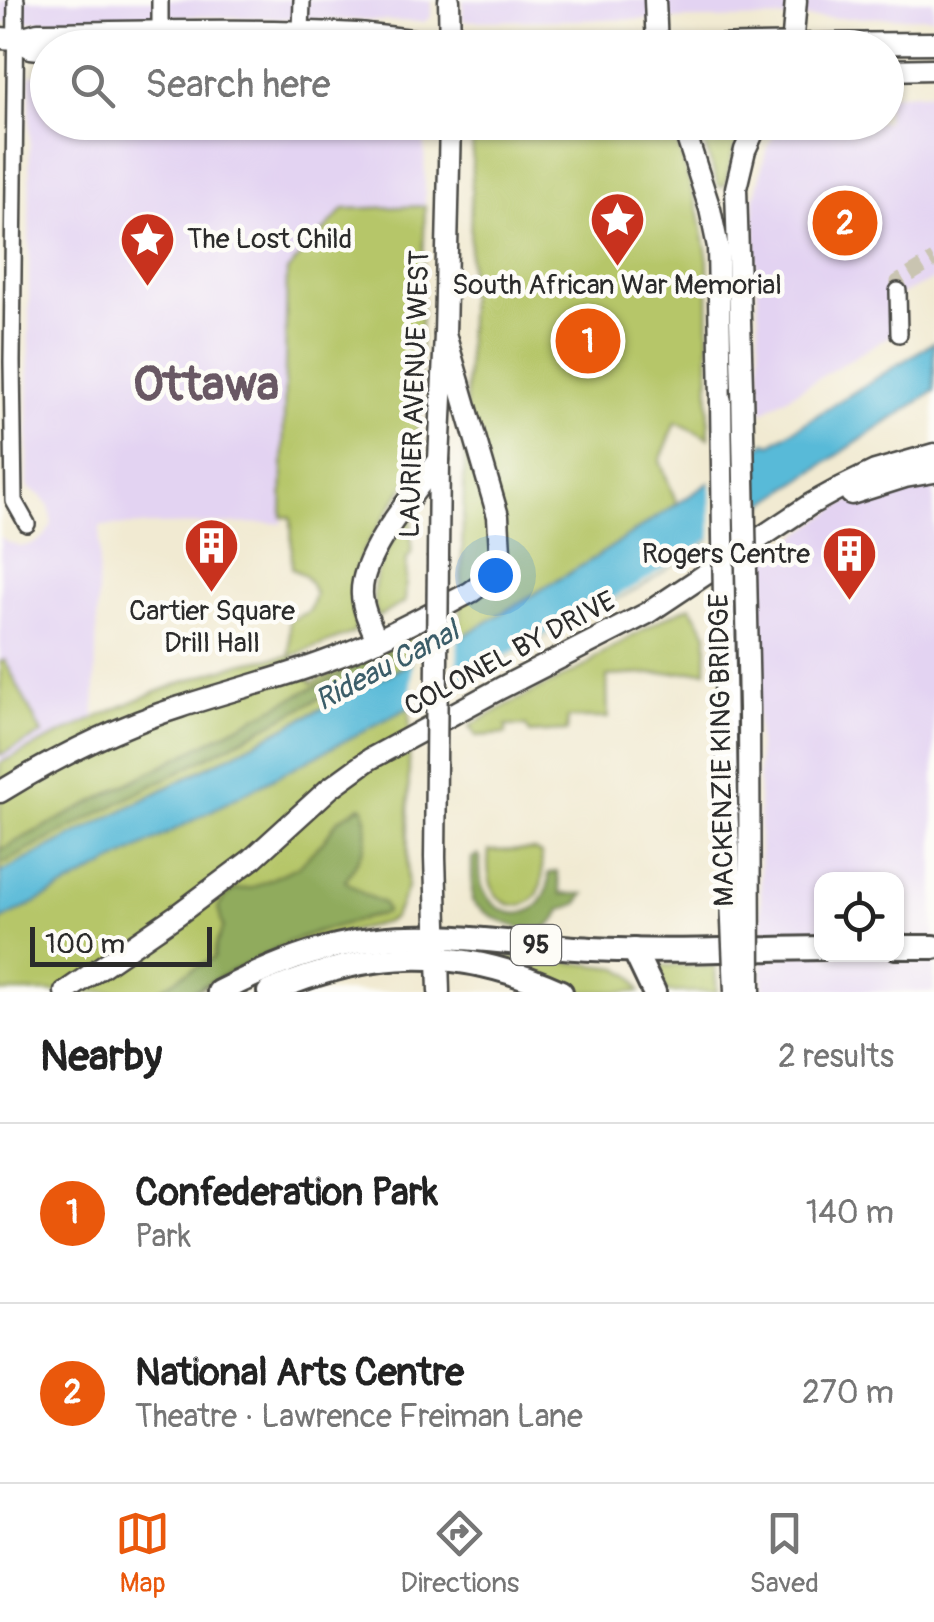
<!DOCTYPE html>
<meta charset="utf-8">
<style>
body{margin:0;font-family:Pangolin,sans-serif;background:#f6f6f6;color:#222}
.controls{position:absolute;right:30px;bottom:30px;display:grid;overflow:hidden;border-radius:20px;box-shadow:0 2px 8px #0004}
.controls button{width:90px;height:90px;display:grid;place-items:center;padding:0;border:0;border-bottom:2px solid #e0e0e0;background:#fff;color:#222;font:50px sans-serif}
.scale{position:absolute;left:30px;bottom:25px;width:182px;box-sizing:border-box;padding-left:10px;border:5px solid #2b2b2b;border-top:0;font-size:28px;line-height:35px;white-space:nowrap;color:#2b2b2b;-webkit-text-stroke:8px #fdfcf7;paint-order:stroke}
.you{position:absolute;left:495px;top:575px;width:35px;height:35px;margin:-25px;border:8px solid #fff;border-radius:50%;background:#1a73e8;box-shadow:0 0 0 15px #1a73e833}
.badge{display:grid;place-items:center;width:65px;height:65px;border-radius:50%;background:#ea580c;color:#fff;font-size:32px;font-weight:700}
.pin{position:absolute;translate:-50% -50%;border:5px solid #fff;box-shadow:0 2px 10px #0006}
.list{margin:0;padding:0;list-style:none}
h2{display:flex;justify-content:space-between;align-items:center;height:130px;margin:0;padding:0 40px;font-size:42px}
h2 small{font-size:32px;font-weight:400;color:#767676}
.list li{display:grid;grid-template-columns:65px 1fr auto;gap:30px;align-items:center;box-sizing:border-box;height:180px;padding:0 40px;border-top:2px solid #e0e0e0}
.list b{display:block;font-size:38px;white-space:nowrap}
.list p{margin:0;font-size:32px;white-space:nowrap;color:#767676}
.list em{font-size:32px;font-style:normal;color:#767676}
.icon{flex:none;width:55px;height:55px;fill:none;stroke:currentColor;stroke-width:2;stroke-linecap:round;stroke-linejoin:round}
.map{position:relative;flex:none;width:934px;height:992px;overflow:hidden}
.search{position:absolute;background:#fff;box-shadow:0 2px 8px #0004;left:30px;right:30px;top:30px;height:110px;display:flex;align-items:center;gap:25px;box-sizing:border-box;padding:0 35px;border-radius:55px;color:#767676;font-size:38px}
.sheet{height:490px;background:#fff}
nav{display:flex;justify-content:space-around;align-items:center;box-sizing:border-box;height:140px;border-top:2px solid #e0e0e0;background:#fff;font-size:28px;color:#767676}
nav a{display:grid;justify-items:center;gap:5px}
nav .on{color:#ea580c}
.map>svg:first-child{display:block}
.built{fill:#e3d3f2;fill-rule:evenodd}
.green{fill:#b6c669;stroke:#70784a;stroke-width:2.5}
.forest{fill:#90ab5d;stroke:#5e6b44;stroke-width:2.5}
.water{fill:#59bad8;stroke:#427282;stroke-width:2.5}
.pier{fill:#f1ead2}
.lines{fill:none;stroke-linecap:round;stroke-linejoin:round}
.street-tunnel{stroke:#c9c4b1;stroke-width:15;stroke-dasharray:15 8;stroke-linecap:butt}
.street-casing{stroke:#494844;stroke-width:20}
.secondary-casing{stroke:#494844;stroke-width:25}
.primary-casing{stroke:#494844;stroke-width:28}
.street{stroke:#fff;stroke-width:15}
.secondary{stroke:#fff;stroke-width:20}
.primary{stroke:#fff;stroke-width:22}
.secondary-bridge-casing{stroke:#494844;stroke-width:25;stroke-linecap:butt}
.secondary-bridge{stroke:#fff;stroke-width:20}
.labels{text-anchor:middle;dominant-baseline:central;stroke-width:9;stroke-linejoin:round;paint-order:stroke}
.shield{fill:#fdfcf7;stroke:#6a6a68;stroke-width:2.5}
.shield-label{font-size:25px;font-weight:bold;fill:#2b2b2b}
.poi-label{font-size:28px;fill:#2b2b2b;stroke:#fdfcf7}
.street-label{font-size:28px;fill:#2b2b2b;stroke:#fdfcf7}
.water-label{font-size:30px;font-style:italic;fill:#3b5d68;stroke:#fdfcf7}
.town-label{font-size:48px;font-weight:bold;fill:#695864;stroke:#fdfcf7}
</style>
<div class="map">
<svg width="934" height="992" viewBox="0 0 934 992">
<rect width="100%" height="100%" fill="#fdfcf7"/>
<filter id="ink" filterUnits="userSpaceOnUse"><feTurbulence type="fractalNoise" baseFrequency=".01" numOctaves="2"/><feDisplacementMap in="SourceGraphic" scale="20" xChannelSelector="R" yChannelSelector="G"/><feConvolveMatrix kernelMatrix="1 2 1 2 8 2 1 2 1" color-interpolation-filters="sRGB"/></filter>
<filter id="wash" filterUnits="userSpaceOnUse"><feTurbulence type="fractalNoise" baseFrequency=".0048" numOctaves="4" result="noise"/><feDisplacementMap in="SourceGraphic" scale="40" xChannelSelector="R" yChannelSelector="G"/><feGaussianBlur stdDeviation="2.25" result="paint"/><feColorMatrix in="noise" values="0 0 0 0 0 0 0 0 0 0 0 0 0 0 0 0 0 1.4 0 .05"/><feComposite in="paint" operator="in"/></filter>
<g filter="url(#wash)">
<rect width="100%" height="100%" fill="#f1ead2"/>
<g class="built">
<polygon points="0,0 431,0 431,17 424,22 182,16 0,23"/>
<polygon points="463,0 934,0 934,17 462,21"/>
<polygon points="47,74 48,122 424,123 425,206 344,209 287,272 282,523 100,526 94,718 0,763 0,536 7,542 21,547 35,543 45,536 52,524 49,506 40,495 28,488 30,75"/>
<polygon points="934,92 934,279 894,298 896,332 762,412 754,200 766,151 780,123 886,122 887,95"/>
<path d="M 934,482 L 934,992 L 763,992 L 754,565 L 845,503 L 889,489 ZM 822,879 L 896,879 L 896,954 L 822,954 Z"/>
</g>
<g class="green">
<polygon points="473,123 647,123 651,132 674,133 699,213 708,260 709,438 676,422 660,461 677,504 593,559 460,638"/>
<polygon points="697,123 745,123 734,149 725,185 721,187 718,185"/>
<path d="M 425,206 L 416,468 L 363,551 L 356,568 L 351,603 L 356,627 L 353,633 L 291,656 L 312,683 L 411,637 L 410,663 L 0,873 L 0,763 C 77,726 154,688 237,665 C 254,660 273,658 290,656 L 289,621 L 309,611 L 315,594 C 310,580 305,574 292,569 L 291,517 L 282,517 L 287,271 L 344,209 Z"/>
<path d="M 412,510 L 411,554 L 407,558 L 405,602 L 378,617 C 362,579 393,541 412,510 Z"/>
<polygon points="690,606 707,633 706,671 607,676 608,718 568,718 567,731 530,733 526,726 506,726 506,734 476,736 470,726 509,704 588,665 596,657 664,618"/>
<polygon points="5,660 42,734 0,755 0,662"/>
<polygon points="410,706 407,888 399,908 393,918 386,922 313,941 256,963 194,992 0,992 0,921"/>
<path d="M 534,850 L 541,854 C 542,863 544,876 541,885 C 536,906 513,912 498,897 C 488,886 487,865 489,851 Z"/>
<polygon points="468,954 540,959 619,968 633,977 640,992 579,992 551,978"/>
<polygon points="657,965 715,967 717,992 666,992"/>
</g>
<g class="forest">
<polygon points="395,649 401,654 399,657 0,865 0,850 308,690"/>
<path d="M 361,806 L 364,808 C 372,844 363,852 345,881 L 365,895 L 383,903 L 386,910 L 385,913 L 315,932 L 287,943 L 190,992 L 156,992 L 182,975 L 214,958 L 216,944 L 223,928 L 218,907 L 225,897 L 234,890 L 252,888 L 299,866 L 324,840 L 338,820 Z"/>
<path d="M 478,855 L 480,857 C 480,867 479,880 483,889 C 500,926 550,921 549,873 L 557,872 L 561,894 L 585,894 L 577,904 L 561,910 C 557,917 554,925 546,928 C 526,936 485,916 472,901 L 472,858 Z"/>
</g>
<polygon class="water" points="934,342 934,391 639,587 0,921 0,873 460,638 593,559 709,483 766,442 771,444"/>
<g class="pier">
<polygon points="756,443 756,515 711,545 710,540 639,587 465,679 464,677 637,585 711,538 710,476"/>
<polygon points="458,634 457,688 410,712 412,656"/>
</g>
</g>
<g filter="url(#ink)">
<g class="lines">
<polyline class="street-tunnel" points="898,291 898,282 934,260"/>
<defs>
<g id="street">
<polyline points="16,0 12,362 14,501 27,524"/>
<polyline points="160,0 160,32"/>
<polyline points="301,32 302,0"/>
<polyline points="898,291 899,334"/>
</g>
<g id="secondary">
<polyline points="449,0 450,48"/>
<polyline points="655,0 657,48"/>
<path d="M 0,38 L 16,39 L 38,33 C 144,32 251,28 357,34 C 397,37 438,45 478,46 C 630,50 782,43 934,43"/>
<polyline points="16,39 31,48 48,50"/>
<polyline points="792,48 796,0"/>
<polyline points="886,70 934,69"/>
<polyline points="682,122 710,209 718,247 721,401"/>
<polyline points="742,387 736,188 745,150 758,122"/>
<polyline points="851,494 905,477 934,472"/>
<polyline points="438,556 439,460 445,334 450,122"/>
<path d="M 377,640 C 371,626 363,611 362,595 C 359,556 415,492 439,460"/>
<polyline points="436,764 435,857 439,992"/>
<path d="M 0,792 C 57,757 116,727 180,707 C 228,691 278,679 326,661 C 376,643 423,617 471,592 L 485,582 L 497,564 L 500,552 L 498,516 L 445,334"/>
<polyline points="65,992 177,915 252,859 330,788 370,759 501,688 646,614 811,504 842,487 875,471 934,454"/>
</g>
<g id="primary">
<polyline points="896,947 934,947"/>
<polyline points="634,950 654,992"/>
<path d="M 219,992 C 270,966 320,945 378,939 C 444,931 524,946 592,949 C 668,953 745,949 822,948"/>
<path d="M 269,992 C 372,948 458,945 561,992"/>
</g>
</defs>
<use href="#street" class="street-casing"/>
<use href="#secondary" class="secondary-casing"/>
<use href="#primary" class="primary-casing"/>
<use href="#street" class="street"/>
<use href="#secondary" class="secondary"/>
<use href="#primary" class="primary"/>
<defs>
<g id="secondary-bridge">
<polyline points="742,387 749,708 750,992"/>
<polyline points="721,401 727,804 735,992"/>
<polyline points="436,764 438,556"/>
</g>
</defs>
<use href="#secondary-bridge" class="secondary-bridge-casing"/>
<use href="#secondary-bridge" class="secondary-bridge"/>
</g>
</g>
<defs>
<symbol id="sight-pin" viewBox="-11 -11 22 30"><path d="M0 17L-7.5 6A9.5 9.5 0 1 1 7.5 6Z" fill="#c8321e" stroke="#fdfcf7"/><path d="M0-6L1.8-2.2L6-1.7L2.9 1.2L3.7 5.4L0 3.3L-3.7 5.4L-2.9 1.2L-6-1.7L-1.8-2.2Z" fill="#fff"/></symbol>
<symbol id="building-pin" viewBox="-11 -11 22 30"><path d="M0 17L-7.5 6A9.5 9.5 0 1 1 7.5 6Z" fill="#c8321e" stroke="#fdfcf7"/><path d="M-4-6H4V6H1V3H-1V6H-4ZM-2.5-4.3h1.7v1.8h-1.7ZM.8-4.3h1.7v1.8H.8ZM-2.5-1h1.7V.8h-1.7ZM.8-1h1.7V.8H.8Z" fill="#fff"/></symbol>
</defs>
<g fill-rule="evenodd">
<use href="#sight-pin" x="586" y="188" width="63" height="86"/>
<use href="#sight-pin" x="116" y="208" width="63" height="86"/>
<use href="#building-pin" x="180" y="514" width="63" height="86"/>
<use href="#building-pin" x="818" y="522" width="63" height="86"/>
</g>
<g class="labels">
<rect class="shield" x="511" y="925" width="50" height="40" rx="8"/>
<g class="shield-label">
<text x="536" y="945">95</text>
</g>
<g class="poi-label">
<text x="187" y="239" text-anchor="start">The Lost Child</text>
<text x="617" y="285">South African War Memorial</text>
<text x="810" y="554" text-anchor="end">Rogers Centre</text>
<text x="212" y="611">Cartier Square<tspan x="212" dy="32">Drill Hall</tspan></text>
</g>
<g class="street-label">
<text transform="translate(415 394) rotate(-88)">LAURIER AVENUE WEST</text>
<text transform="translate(510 654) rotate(-28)">COLONEL BY DRIVE</text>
<text transform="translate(722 750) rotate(-91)">MACKENZIE KING BRIDGE</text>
</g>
<g class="water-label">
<text transform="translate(387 666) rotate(-28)">Rideau Canal</text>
</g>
<g class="town-label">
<text x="206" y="385">Ottawa</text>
</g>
</g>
</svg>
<div class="controls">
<button><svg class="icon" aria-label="locate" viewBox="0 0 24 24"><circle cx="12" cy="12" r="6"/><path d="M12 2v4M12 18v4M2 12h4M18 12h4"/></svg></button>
</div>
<div class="scale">100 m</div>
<div class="you"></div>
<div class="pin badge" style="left:588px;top:341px">1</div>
<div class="pin badge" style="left:845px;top:223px">2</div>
<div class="search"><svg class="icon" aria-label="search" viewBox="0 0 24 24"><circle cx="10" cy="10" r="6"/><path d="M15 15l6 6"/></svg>Search here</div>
</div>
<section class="sheet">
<h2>Nearby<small>2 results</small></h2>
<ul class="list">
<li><span class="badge">1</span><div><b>Confederation Park</b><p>Park</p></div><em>140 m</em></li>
<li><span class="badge">2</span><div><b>National Arts Centre</b><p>Theatre · Lawrence Freiman Lane</p></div><em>270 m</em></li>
</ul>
</section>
<nav>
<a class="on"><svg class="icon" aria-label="map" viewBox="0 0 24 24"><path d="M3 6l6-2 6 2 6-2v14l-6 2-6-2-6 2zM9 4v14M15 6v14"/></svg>Map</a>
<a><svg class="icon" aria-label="directions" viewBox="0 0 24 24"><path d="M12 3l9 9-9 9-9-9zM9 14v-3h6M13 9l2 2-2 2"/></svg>Directions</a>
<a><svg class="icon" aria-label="saved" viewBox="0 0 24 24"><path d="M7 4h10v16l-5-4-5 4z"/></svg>Saved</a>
</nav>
